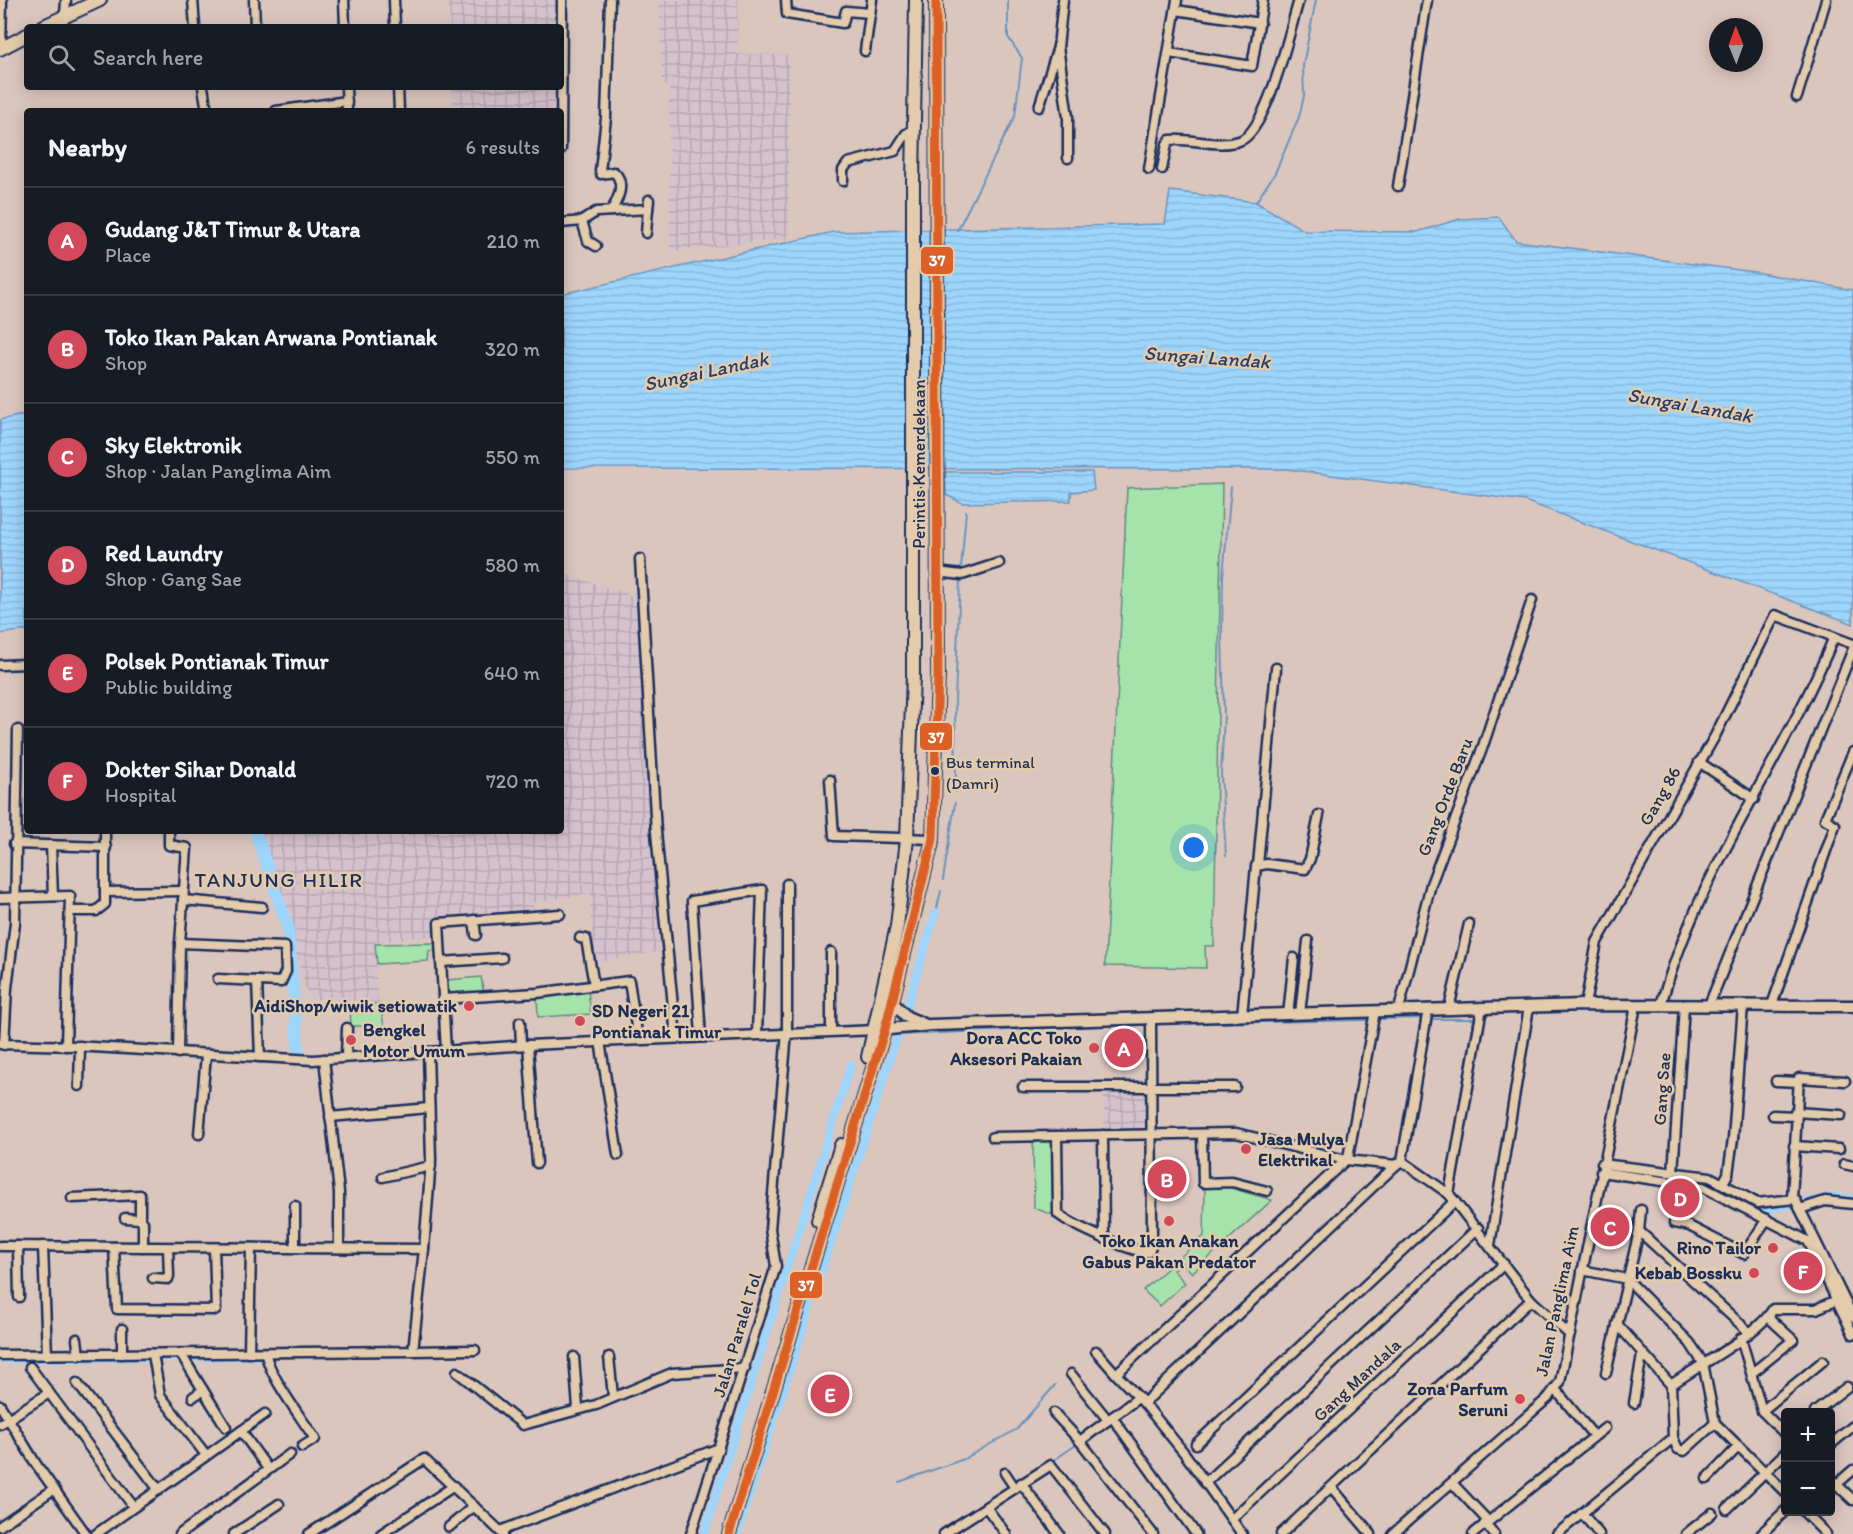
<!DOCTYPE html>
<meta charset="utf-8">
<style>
body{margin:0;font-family:Itim,sans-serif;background:#242831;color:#f1f3f6}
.controls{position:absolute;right:18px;bottom:18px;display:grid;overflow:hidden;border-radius:6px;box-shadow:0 3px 15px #0003}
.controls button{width:54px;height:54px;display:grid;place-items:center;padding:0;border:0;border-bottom:2px solid #363941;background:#171b24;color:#f1f3f6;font:30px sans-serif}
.compass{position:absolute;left:1709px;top:18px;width:54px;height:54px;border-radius:50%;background:#171b24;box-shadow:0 3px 15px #0003;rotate:359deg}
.you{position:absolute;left:1194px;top:848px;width:21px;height:21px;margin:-15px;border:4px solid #fff;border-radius:50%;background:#1a73e8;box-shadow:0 0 0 9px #1a73e833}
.badge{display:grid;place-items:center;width:39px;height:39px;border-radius:50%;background:#d1495b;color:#fff;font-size:20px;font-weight:700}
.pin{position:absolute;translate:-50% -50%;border:3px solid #fff;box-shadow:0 2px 6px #0006}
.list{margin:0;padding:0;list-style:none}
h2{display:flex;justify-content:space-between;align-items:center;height:78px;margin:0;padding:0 24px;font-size:26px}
h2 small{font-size:20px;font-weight:400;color:#9ea1a6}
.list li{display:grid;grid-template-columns:39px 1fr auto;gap:18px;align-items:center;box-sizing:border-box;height:108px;padding:0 24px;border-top:2px solid #363941}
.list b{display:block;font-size:22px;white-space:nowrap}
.list p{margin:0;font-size:20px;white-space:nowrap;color:#9ea1a6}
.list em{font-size:20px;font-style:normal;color:#9ea1a6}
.icon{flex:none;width:33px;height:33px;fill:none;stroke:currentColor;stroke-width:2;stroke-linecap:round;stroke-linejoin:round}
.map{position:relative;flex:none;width:1853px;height:1534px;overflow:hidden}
.search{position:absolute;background:#171b24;box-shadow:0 3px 15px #0003;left:24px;top:24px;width:540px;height:66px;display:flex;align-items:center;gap:15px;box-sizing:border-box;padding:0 21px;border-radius:6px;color:#9ea1a6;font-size:22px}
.panel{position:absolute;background:#171b24;box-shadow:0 3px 15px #0003;left:24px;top:108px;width:540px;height:726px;border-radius:6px}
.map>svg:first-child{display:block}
.industrial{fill:url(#industrial-grid)}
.grass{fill:#a6e3ab;stroke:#608984;stroke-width:1.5}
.water{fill:url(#water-rules);stroke:#6993bd;stroke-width:1.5}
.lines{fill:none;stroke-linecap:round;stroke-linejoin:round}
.stream{stroke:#6993bd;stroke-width:2}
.canal{stroke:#9dd5fc;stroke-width:8}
.river{stroke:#9dd5fc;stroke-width:12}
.minor-casing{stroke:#1b2f5e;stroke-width:13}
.major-casing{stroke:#1b2f5e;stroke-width:15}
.highway-casing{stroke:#1b2f5e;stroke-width:16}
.minor{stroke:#e3cbab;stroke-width:8}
.major{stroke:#e3cbab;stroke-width:10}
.highway{stroke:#e3cbab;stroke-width:12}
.bus-1-casing{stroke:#e3cbab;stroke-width:14}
.bus-1{stroke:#dc6028;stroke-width:9}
.bus-dot{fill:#1b2f5e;stroke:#e3cbab;stroke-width:2}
.poi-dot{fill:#d1495b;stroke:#e3cbab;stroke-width:2}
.labels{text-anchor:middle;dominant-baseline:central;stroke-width:5;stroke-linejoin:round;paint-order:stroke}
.bus-label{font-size:16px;fill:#1b2f5e;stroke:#e3cbab;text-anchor:start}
.street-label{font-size:18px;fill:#1b2f5e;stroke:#e3cbab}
.poi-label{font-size:18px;font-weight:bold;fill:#1b2f5e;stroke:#e3cbab;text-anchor:end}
.water-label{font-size:20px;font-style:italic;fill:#28406e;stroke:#e3cbab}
.quarter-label{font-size:21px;letter-spacing:1.5px;fill:#1b2f5e;stroke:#e3cbab}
.line-badge{stroke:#e3cbab;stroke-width:2}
.badge-label{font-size:16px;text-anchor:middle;font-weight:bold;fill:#fff}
</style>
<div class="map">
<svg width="1853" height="1534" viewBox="0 0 1853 1534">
<defs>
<pattern id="industrial-grid" width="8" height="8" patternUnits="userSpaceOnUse" patternTransform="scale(1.5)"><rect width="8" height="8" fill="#d5c2cc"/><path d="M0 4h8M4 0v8" fill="none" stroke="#b6a7b2"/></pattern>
<pattern id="water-rules" width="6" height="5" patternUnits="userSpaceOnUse" patternTransform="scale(1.5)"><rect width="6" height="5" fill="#9dd5fc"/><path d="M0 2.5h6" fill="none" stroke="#87b7da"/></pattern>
</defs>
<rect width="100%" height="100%" fill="#dbc6be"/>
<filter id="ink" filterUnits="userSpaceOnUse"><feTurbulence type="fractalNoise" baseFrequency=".0167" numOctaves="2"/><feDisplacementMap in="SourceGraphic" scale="12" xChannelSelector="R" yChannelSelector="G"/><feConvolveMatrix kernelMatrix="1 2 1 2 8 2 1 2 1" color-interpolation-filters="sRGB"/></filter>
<g filter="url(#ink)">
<g class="industrial">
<polygon points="449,0 560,0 561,27 450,27"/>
<polygon points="659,0 738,0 737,54 789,55 789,239 670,251 669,89 662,81"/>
<polygon points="452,87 561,87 559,111 453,111"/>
<polygon points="561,573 640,598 672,949 593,963 590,893 533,903 534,915 442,922 442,935 374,942 378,1002 309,999 259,831 561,831"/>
<polygon points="1103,1092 1146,1092 1147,1132 1105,1133"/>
</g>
<g class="grass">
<polygon points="1222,484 1214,946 1205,946 1206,968 1105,966 1127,488"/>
<polygon points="435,943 435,950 429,951 428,961 377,964 375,944"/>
<polygon points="481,977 484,994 448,997 447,980"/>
<polygon points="588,991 591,1014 538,1017 537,996"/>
<polygon points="350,1004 380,1004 384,1026 351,1026"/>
<polygon points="1033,1141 1052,1141 1053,1215 1034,1208"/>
<polygon points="1224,1186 1272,1200 1192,1273 1182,1262 1173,1270 1185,1283 1160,1306 1143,1290 1204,1236 1205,1187"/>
</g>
<g class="water">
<polygon points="1170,191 1256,202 1305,231 1417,232 1460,219 1499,217 1516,241 1755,272 1853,290 1853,624 1525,501 1286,469 561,468 561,294 833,232 1165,224"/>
<polygon points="27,414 27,630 0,634 0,420"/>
<polygon points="945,472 1092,472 1094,490 1071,492 1071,501 962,503 946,495"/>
</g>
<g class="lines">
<g class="stream">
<polyline points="1256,202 1275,173 1299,117 1304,96 1303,65 1316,0"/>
<polyline points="957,231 1015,116 1022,58 1008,37 1008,0"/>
<polyline points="961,569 966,511"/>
<polyline points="956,792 955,700 960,580"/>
<polyline points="1226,856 1221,775 1224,716 1222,636 1223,576 1231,487"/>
<polyline points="943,880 955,803"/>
<polyline points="936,912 941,891"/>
<polyline points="1380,1019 1425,1018"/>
<polyline points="1434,1019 1474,1019 1445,1189"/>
<polyline points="1156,1024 1369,1020"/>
<polyline points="898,1035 1145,1024"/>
<polyline points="1051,1462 1076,1445"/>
<polyline points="899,1482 964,1459 1017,1429 1055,1385"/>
</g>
<g class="canal">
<polyline points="906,1010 936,912"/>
<polyline points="1673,1179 1705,1183 1760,1210 1835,1197 1853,1199"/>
<polyline points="0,1359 270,1356"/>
<polyline points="704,1534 851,1064"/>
<polyline points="737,1534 903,1019"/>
</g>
<polyline class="river" points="255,831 288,928 299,1055"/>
<defs>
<g id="minor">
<polyline points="193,0 195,27"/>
<polyline points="254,0 255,27"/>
<polyline points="344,0 345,27"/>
<polyline points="394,0 395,27"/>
<path d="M 610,0 L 606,118 L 600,171 L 601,174 L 614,172 C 626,183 618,200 611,211"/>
<polyline points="786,0 787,14 843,23 846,11 870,13"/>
<polyline points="1176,10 1260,23"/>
<polyline points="65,15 66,0"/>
<polyline points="1058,47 1068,117 1068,158"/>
<polyline points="1,48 2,0"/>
<polyline points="865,51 872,0"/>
<polyline points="1169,53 1252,66 1263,0"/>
<polyline points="203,87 207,111"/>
<polyline points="346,87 347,111"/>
<polyline points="398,87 399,111"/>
<polyline points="1797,97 1826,0"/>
<polyline points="1039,107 1058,47 1063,0"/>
<polyline points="276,111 347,101"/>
<polyline points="561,149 562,0"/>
<polyline points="1149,169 1177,0"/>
<path d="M 1162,169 L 1167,144 L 1170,140 C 1192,138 1217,148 1239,141 C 1267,133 1290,29 1299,0"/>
<polyline points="843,181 843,170 848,163 895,151 906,134 913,130"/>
<polyline points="1398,186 1427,0"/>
<polyline points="582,221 588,241 596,246"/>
<polyline points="561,223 582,221 596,212 648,209 649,200"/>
<polyline points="646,233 648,209"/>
<polyline points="640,559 656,832 676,1037"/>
<polyline points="937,572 962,575 999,563"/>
<polyline points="0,665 27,664"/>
<polyline points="1699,762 1754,799"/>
<polyline points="830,780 834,836 933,839"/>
<polyline points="169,831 169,845 187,848 180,943 178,1053"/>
<polyline points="14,844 106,847"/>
<polyline points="51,845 53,896"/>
<polyline points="1258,865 1276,668"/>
<polyline points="105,892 183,891"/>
<polyline points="0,898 70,896 66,1046"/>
<polyline points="183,900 262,907"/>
<polyline points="71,911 96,911 105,904 105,831"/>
<polyline points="474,920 476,935"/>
<polyline points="580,938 586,939 594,985"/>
<polyline points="180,943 285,947 286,971 281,982 218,979"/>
<polyline points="831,952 831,1031"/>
<polyline points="441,962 502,958"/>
<polyline points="257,981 260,1057"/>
<polyline points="443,999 537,993 629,981 638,1039"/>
<polyline points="1585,1005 1597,942 1715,736 1775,615 1853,644"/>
<path d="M 1661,1005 C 1697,873 1782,763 1834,637"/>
<polyline points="1709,1005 1853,649"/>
<polyline points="1772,1005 1835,825 1825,819 1853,752"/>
<polyline points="1449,1008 1469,924"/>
<polyline points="1399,1009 1431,884 1482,749 1532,600"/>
<polyline points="1300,1014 1308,941"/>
<polyline points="1288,1015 1294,958"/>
<polyline points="1242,1016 1256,866 1267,864 1305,869 1310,859 1319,815"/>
<polyline points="520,1022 521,1045"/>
<polyline points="701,1036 692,901 762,890 757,1034"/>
<polyline points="600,1041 618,1155"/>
<polyline points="0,1044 75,1046 313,1060 528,1045 876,1030"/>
<polyline points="4,1045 7,988 15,923 18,730"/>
<polyline points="528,1045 537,1163"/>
<polyline points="446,1051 439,923 560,914"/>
<polyline points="346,1057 347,1028"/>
<polyline points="324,1059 339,1192 339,1248"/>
<polyline points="1776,1081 1799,1082"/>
<polyline points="79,1086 80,1046"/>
<polyline points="1023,1087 1235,1087"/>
<polyline points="1795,1112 1841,1115"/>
<polyline points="1773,1115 1795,1116"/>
<polyline points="330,1117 429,1108"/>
<polyline points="199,1134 206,1055"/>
<polyline points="1202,1134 1203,1183 1232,1182 1267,1191"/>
<polyline points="1103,1135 1104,1237"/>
<path d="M 1057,1136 L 1058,1214 C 1070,1224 1134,1254 1149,1252 L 1152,1243 L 1151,1018"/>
<polyline points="993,1137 1236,1133 1346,1160 1396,1165 1402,1161"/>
<polyline points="1794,1146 1839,1149"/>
<polyline points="1402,1161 1449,1194 1531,1300 1570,1335"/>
<polyline points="1402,1161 1428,1009"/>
<polyline points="1602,1164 1710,1177 1757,1203 1795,1199 1853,1317"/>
<polyline points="1844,1164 1853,1166"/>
<polyline points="1601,1172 1703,1187 1808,1241 1853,1334"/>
<polyline points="1673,1173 1684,1006"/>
<polyline points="383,1177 431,1166"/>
<polyline points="1723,1183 1728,1174 1733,1139 1743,1005"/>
<polyline points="1449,1194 1482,1008"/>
<polyline points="72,1198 140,1195 140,1219"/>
<polyline points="1792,1198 1799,1078 1845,1081"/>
<polyline points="295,1206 295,1248"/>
<polyline points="1800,1209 1825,1201 1853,1204"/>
<polyline points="125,1218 140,1219 143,1222 143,1247"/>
<polyline points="1674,1223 1689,1226 1744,1254 1767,1219"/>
<polyline points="1639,1231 1749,1332"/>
<polyline points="1490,1245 1529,1007"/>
<polyline points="0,1246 424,1249 431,1160 428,1052"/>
<polyline points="18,1246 19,1297"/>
<polyline points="43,1246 47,1355"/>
<polyline points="114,1247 117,1309 216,1310 214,1248"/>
<polyline points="1582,1270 1627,1279 1690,1343 1703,1363 1715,1423 1786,1493"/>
<polyline points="153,1278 168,1279 169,1276 168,1248"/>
<polyline points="1617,1324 1671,1385 1673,1438 1678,1449 1684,1451 1715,1423"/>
<polyline points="122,1329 122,1354"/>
<polyline points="1741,1338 1762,1411 1786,1435"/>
<polyline points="77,1339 79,1355"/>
<polyline points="413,1351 475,1350"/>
<polyline points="1096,1351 1116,1374"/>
<polyline points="249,1353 251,1248"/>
<path d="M 266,1353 C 267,1373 303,1420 315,1439 L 302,1447"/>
<polyline points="153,1354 160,1395 206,1455"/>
<polyline points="181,1354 203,1390 193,1397"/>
<polyline points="0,1355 413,1351 424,1249"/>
<polyline points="574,1357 578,1408"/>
<polyline points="609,1357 613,1396"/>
<polyline points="30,1367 133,1506"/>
<polyline points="457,1372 523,1425 596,1405 672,1373 745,1368"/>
<polyline points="1606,1373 1639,1231 1641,1210"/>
<polyline points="1752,1373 1793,1340 1769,1318"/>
<polyline points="1071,1374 1108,1420"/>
<polyline points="77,1383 159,1490"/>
<path d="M 1671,1385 C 1696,1367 1759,1334 1773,1309 L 1816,1309 L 1837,1300"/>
<polyline points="1555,1389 1594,1436"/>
<polyline points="203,1390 226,1427"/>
<polyline points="1144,1403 1396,1165"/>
<polyline points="1634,1403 1642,1354"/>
<polyline points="0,1405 36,1464 86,1534"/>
<polyline points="1762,1411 1823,1361"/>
<polyline points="1815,1412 1847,1387"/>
<polyline points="1054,1413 1080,1441 1153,1534"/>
<polyline points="1112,1417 1196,1534"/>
<polyline points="0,1424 49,1393"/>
<polyline points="241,1431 268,1469"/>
<polyline points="1080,1441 1138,1398"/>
<polyline points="1196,1444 1455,1201"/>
<polyline points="1830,1445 1853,1426"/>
<polyline points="1005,1473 1015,1488"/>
<polyline points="1830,1478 1853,1500"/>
<polyline points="1707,1479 1739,1446"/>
<polyline points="1021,1483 1059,1534"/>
<polyline points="1205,1483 1478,1228"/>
<polyline points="1452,1483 1488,1521"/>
<polyline points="1837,1484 1853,1470"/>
<polyline points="1332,1488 1371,1534"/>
<polyline points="986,1507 1006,1534"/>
<polyline points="1727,1509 1786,1452"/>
<polyline points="1804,1512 1826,1534"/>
<polyline points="1582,1513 1599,1534"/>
<polyline points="1232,1519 1504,1264"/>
<polyline points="1485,1523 1494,1534"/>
<polyline points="0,1526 54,1489"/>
<polyline points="449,1527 474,1506"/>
<polyline points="500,1531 719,1448"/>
<polyline points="96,1534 265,1414"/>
<polyline points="180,1534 290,1454"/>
<polyline points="234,1534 279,1504"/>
<polyline points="309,1534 424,1459 503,1534"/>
<polyline points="381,1534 454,1486"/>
<polyline points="691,1534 776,1266 770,1229 787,1032 787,884"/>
<polyline points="944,1534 1051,1465 1105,1534"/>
<polyline points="1242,1534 1185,1454 1144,1403 1116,1374 1348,1158 1375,1011"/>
<polyline points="1281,1534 1531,1300"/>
<polyline points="1393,1534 1548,1398 1560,1382 1636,1006"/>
<polyline points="1473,1534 1605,1428"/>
<polyline points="1557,1534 1673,1438"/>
<polyline points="1686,1534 1712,1513"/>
<polyline points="1761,1534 1786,1510"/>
</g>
<g id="major">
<polyline points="891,1001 907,1017 924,1024"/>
<polyline points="879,1030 931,1025 1585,1005 1853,1006"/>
</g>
<g id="highway">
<polyline points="42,27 100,0"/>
<polyline points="0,49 27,35"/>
<polyline points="868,1057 897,926 907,839 913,676 913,183 916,0"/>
<polyline points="818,1220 841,1145"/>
<polyline points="729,1534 885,1029 933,839 938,673 936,0"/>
</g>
</defs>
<use href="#minor" class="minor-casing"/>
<use href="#major" class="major-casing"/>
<use href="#highway" class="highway-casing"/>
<use href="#minor" class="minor"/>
<use href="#major" class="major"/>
<use href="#highway" class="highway"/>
<defs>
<polyline id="bus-1" points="729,1534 885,1029 933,839 938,673 936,0"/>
</defs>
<use href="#bus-1" class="bus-1-casing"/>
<use href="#bus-1" class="bus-1"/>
</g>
</g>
<circle class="bus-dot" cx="935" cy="771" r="5"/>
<g class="poi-dot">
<circle cx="469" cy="1006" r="6"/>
<circle cx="580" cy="1021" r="6"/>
<circle cx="351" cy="1040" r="6"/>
<circle cx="1094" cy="1048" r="6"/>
<circle cx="1246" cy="1149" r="6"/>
<circle cx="1169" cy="1221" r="6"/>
<circle cx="1773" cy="1248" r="6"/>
<circle cx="1754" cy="1273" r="6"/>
<circle cx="1520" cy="1399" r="6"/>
</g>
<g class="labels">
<g class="bus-label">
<text x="946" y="762">Bus terminal<tspan x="946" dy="21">(Damri)</tspan></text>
</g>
<g class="street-label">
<text transform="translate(919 464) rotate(-90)">Perintis Kemerdekaan</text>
<text transform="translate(1660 796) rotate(-60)">Gang 86</text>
<text transform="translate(1445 797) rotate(-69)">Gang Orde Baru</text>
<text transform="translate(1662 1089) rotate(-86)">Gang Sae</text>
<text transform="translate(1557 1301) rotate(-78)">Jalan Panglima Aim</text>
<text transform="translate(737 1335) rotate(-73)">Jalan Paralel Tol</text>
<text transform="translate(1357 1380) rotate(-43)">Gang Mandala</text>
</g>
<g class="poi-label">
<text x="457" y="1006">AidiShop/wiwik setiowatik</text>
<text x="592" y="1011" text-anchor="start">SD Negeri 21<tspan x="592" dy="21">Pontianak Timur</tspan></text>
<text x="363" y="1030" text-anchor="start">Bengkel<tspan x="363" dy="21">Motor Umum</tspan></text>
<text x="1082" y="1038">Dora ACC Toko<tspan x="1082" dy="21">Aksesori Pakaian</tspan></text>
<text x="1258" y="1139" text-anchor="start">Jasa Mulya<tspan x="1258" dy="21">Elektrikal</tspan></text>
<text x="1169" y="1241" text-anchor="middle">Toko Ikan Anakan<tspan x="1169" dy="21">Gabus Pakan Predator</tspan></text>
<text x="1761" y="1248">Rino Tailor</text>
<text x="1742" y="1273">Kebab Bossku</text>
<text x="1508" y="1389">Zona Parfum<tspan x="1508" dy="21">Seruni</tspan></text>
</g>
<g class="water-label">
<text transform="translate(1207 357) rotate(4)">Sungai Landak</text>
<text transform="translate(706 371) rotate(-12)">Sungai Landak</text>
<text transform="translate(1690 405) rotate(10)">Sungai Landak</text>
</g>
<g class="quarter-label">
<text x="279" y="879">TANJUNG HILIR</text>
</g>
</g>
<g class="line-badge">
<rect x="920" y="246" width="34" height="29" rx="6" fill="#dc6028"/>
<rect x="919" y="722" width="34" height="29" rx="6" fill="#dc6028"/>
<rect x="789" y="1271" width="34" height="28" rx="6" fill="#dc6028"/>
</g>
<g class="badge-label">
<text x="937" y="266">37</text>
<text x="936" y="743">37</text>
<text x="806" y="1291">37</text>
</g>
</svg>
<div class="controls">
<button>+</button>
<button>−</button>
</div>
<svg class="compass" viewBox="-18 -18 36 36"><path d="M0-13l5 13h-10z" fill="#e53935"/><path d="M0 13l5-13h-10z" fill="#9ea1a6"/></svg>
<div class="you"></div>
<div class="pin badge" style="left:1124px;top:1048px">A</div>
<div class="pin badge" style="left:1167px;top:1179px">B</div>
<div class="pin badge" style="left:1610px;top:1227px">C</div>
<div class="pin badge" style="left:1680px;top:1198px">D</div>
<div class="pin badge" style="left:830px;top:1394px">E</div>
<div class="pin badge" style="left:1803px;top:1271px">F</div>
<div class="search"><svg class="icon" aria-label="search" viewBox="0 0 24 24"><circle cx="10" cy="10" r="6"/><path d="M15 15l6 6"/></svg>Search here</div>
<section class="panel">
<h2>Nearby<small>6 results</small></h2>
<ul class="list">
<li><span class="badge">A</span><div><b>Gudang J&amp;T Timur &amp; Utara</b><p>Place</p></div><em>210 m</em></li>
<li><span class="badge">B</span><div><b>Toko Ikan Pakan Arwana Pontianak</b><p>Shop</p></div><em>320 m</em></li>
<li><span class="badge">C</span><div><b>Sky Elektronik</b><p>Shop · Jalan Panglima Aim</p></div><em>550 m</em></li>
<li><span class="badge">D</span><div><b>Red Laundry</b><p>Shop · Gang Sae</p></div><em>580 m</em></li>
<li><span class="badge">E</span><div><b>Polsek Pontianak Timur</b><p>Public building</p></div><em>640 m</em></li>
<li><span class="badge">F</span><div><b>Dokter Sihar Donald</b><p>Hospital</p></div><em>720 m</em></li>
</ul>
</section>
</div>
